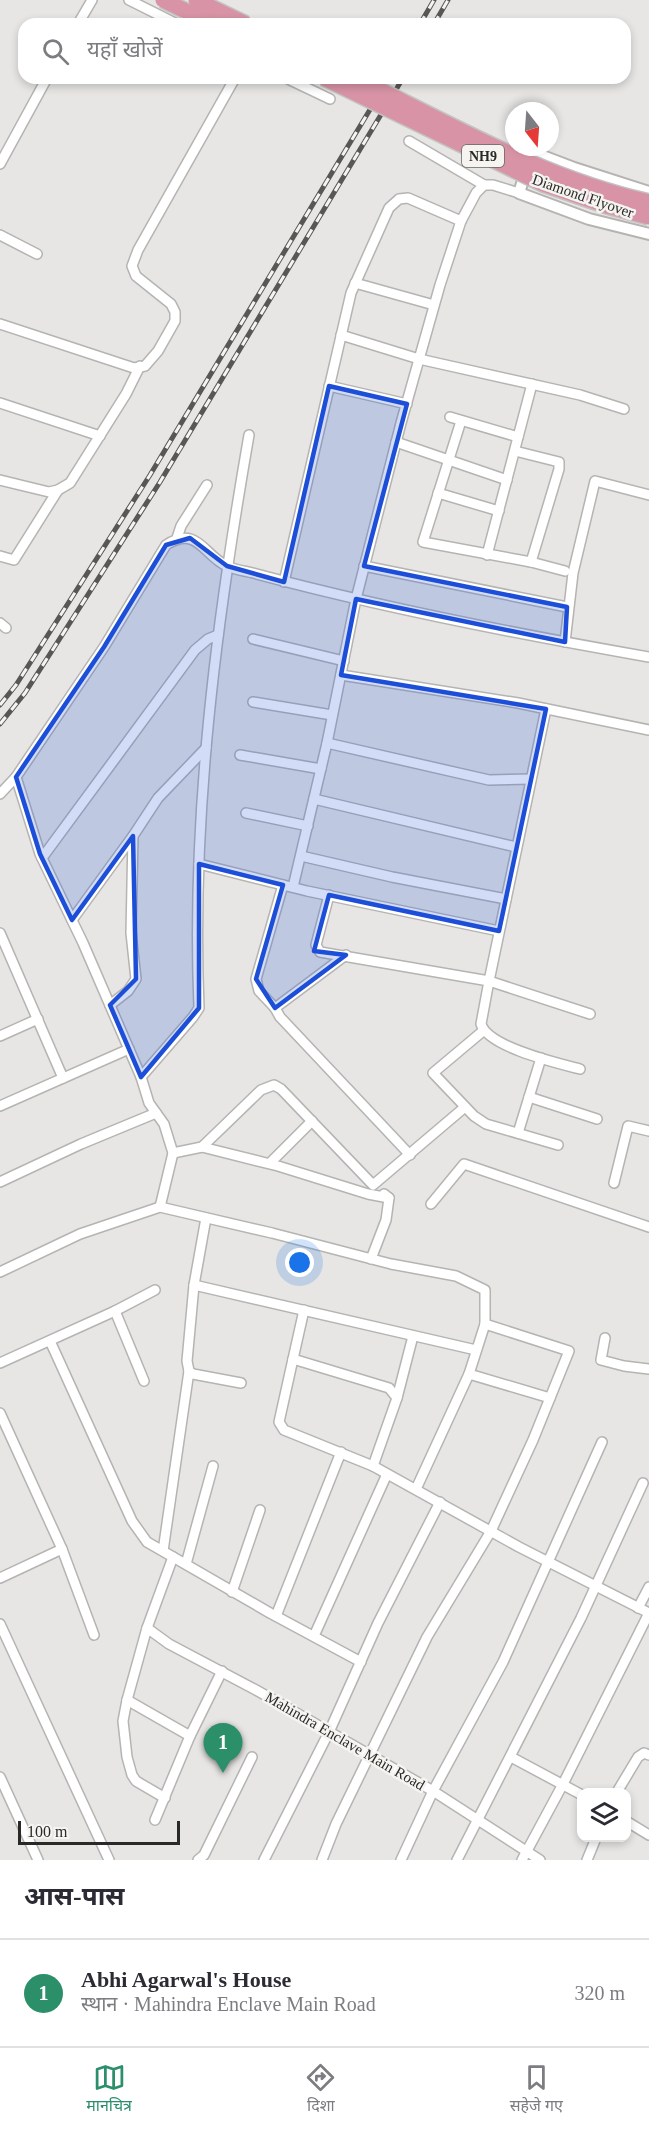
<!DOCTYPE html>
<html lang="hi">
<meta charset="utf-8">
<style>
body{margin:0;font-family:"Times New Roman","Noto Sans Devanagari",serif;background:#f7f7f7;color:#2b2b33}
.controls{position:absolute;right:18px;bottom:18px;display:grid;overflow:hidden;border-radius:12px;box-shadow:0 3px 9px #0003}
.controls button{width:54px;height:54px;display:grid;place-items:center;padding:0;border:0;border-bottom:2px solid #e1e1e2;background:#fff;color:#2b2b33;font:30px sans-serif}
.compass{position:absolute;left:505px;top:102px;width:54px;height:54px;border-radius:50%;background:#fff;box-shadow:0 3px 9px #0003;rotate:163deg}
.scale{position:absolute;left:18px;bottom:15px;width:162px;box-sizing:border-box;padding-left:6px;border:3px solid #292928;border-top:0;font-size:16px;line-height:21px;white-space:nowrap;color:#292928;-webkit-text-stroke:4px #f5f4f1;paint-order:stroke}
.you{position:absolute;left:300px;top:1263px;width:21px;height:21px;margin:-15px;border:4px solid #fff;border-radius:50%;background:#1a73e8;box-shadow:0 0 0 9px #1a73e833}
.badge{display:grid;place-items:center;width:39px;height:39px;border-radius:50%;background:#2b8f6a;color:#fff;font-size:20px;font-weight:700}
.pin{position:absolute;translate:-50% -50px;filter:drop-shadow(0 2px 3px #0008)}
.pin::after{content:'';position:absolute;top:32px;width:21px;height:18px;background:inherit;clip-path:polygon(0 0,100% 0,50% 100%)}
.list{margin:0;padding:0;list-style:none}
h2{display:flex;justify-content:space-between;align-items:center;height:78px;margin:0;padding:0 24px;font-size:26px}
h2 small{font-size:20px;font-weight:400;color:#7c7c81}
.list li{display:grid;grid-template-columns:39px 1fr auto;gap:18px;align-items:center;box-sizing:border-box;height:108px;padding:0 24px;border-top:2px solid #e1e1e2}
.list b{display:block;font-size:22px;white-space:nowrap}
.list p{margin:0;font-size:20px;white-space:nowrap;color:#7c7c81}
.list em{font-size:20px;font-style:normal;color:#7c7c81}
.icon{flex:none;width:33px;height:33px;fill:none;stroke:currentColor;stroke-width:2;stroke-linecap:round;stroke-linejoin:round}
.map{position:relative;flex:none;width:649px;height:1860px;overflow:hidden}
.search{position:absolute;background:#fff;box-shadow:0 3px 9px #0003;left:18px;right:18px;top:18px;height:66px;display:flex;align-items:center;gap:15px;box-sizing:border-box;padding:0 21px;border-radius:18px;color:#7c7c81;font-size:22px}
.sheet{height:186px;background:#fff}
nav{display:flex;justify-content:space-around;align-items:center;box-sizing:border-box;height:84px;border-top:2px solid #e1e1e2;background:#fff;font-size:16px;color:#7c7c81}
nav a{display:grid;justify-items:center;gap:3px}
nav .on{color:#2b8f6a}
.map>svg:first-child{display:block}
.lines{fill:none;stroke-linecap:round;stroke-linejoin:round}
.minor-casing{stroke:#b5b4b1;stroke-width:12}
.tertiary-casing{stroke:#b5b4b1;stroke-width:14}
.minor{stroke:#fff;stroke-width:9}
.tertiary{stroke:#fff;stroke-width:10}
.rail-casing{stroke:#585756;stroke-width:5}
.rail{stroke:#f5f4f1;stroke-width:3;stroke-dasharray:9;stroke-linecap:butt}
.trunk-bridge-casing{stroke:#c3c3c3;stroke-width:18;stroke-linecap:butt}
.trunk-bridge{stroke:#d894a6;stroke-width:15}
.marked{fill:#1d4ed8;fill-opacity:0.2;stroke:#1d4ed8;stroke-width:4.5;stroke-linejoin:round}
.labels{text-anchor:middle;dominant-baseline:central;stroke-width:5;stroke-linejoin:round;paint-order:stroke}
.shield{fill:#f5f4f1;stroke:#666664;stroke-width:1.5}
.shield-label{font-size:14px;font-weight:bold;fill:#292928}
.street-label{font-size:15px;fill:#292928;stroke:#f5f4f1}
</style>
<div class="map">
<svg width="649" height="1860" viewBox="0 0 649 1860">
<rect width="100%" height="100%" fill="#e8e6e4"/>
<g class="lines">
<defs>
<g id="minor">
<polyline points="129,0 177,24"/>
<polyline points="78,24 92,0"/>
<polyline points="286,78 330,99"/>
<polyline points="409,141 484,185"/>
<polyline points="0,164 47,78"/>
<polyline points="0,235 37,254"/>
<polyline points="355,283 434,305"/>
<polyline points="0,324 134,368 145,366 158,351 175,321 175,312 171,304 136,276 132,266 138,250 235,78"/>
<polyline points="341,335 419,359 580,395 624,409"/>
<polyline points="329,386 407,404"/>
<polyline points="0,403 100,436"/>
<polyline points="450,417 518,437"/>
<polyline points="461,421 423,542 531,562 565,571"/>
<polyline points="396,442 507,480"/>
<polyline points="515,451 559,462 559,469 531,562"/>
<polyline points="0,480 49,492 58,490 70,483 126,394 140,366"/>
<polyline points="438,493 499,511"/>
<polyline points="177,538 181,526 207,485"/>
<polyline points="487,555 532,384"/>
<polyline points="0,556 14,560 58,490"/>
<polyline points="364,566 567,607"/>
<polyline points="284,582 351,293 389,208 399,199 408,198 461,221"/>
<polyline points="0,623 6,628"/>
<polyline points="253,639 344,661"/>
<polyline points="565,642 573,573 595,481 649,495"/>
<polyline points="341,675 518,703 649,730"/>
<polyline points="253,702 332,715"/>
<polyline points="327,743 489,780 531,779"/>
<polyline points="240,755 321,769"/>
<polyline points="16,777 40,854 83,943 141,1077 149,1103 164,1124 173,1153 160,1207"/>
<path d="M 0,794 L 16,777 L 104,647 L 166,545 C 198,525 203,555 227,566 C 235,570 245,571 253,573 C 383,608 517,634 649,657"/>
<polyline points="314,799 516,847"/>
<polyline points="246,813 308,826"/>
<polyline points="301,856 392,877 506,899"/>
<polyline points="42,858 195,650 208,639 218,635"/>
<polyline points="199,864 307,891 499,931"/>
<polyline points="293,887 327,743 356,599 401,423 440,285 461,221 476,193 484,185 493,185 519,193"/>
<polyline points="329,895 316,945 320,952 489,981 546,709"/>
<polyline points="72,920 133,836 158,798 206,748"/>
<polyline points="0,933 63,1078"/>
<polyline points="346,955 275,1008 280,1017 410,1155"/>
<polyline points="110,1005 128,991 136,979 131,933 133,836"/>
<polyline points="275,1008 259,991 256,979 283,885"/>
<polyline points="483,1031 433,1073 474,1116 486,1124 558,1145"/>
<polyline points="0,1036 38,1019"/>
<path d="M 580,1069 C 557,1063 488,1047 481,1024 L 489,981 L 590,1014"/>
<path d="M 141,1077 L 193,1017 L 199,1008 C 191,816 216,624 249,435"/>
<polyline points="529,1097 597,1119"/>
<polyline points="0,1106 129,1049"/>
<polyline points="518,1133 541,1058"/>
<polyline points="202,1147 261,1090 274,1085 281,1089 373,1185 465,1107"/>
<polyline points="173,1153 202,1147 278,1166 368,1194 389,1198"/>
<polyline points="270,1163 312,1121"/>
<polyline points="0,1182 81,1144 156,1113"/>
<polyline points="614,1183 628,1126 649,1131"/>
<polyline points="431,1204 464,1164 649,1227"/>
<polyline points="206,1218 194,1285 187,1361 189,1371 193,1374 241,1383"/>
<polyline points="371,1259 386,1220 389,1198 384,1194"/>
<polyline points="0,1272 80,1234 160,1207 272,1233 391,1264 456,1276 485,1290 485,1324 469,1374 416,1489"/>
<polyline points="194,1285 476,1350"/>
<polyline points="304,1310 293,1359 389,1388 397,1398 373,1466"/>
<polyline points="115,1311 144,1381"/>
<polyline points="605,1338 601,1360 624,1366 649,1369"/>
<polyline points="50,1341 132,1521 147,1542 270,1613 361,1662"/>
<polyline points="293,1359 279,1422 284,1430 373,1466 519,1547 649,1613"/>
<polyline points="0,1363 115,1311 155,1290"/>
<polyline points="469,1374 550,1398"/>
<polyline points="397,1398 413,1336"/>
<polyline points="0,1413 62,1549 94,1635"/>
<polyline points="163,1551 189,1371"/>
<polyline points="186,1564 213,1466"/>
<polyline points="0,1578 62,1549"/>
<polyline points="232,1592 260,1510"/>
<polyline points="638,1608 649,1587"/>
<polyline points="276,1616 341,1452"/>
<polyline points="0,1624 109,1860"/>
<polyline points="147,1628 169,1644 256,1690 433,1791 540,1860"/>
<polyline points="314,1636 387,1474"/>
<polyline points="127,1700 190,1736"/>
<polyline points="511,1757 582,1795"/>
<polyline points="0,1777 38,1860"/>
<polyline points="617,1792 638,1757 644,1753 649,1755"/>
<polyline points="165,1798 136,1781 132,1775 127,1757 123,1721 127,1700 147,1628 173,1557"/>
<polyline points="155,1820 190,1736 222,1671"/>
<polyline points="626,1821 649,1835"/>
<polyline points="198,1860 204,1855 252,1757"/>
<polyline points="264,1860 329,1732 378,1623 440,1502"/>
<polyline points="322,1860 336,1824 427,1637 491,1531 533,1440 569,1351 485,1324"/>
<polyline points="401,1860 433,1791 503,1662 602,1442"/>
<polyline points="457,1860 581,1618 643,1483"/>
<polyline points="522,1860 563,1784 649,1613"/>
<polyline points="587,1860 596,1838"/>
</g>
<polyline id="tertiary" points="649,192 574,168 532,152 519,193 589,219 649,234"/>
</defs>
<use href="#minor" class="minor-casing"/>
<use href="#tertiary" class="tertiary-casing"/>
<use href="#minor" class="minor"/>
<use href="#tertiary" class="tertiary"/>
<defs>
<g id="rail">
<polyline points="420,24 434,0"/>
<polyline points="434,24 448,0"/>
<polyline points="0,705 16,685 150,475 389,78"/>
<polyline points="0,724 25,693 160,482 403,78"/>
</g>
</defs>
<use href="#rail" class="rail-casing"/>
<use href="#rail" class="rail"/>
<defs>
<g id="trunk-bridge">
<polyline points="163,0 213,24"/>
<polyline points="196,0 246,24"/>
<polyline points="324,78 543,184 607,206 649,217"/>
<path d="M 356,78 C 452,125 545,179 649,202"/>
</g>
</defs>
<use href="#trunk-bridge" class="trunk-bridge-casing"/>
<use href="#trunk-bridge" class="trunk-bridge"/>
</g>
<path class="marked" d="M 329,386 L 407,404 L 364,566 L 567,607 L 565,642 L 356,599 L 341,675 L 546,709 L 499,931 L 329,895 L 314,951 L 346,955 L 275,1008 L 256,979 L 283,885 L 199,864 L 199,1008 L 141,1077 L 110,1005 L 136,979 L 133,836 L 72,920 L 40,854 L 16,777 L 104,647 L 166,545 L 190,538 L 227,566 L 284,582 Z"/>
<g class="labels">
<rect class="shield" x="462" y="145" width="42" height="22" rx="4.5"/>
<g class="shield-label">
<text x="483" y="156">NH9</text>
</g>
<g class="street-label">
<text transform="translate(583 196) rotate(19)">Diamond Flyover</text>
<text transform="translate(345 1741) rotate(30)">Mahindra Enclave Main Road</text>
</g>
</g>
</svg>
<div class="controls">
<button><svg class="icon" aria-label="layers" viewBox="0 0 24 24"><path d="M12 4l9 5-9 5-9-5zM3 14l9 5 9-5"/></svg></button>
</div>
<svg class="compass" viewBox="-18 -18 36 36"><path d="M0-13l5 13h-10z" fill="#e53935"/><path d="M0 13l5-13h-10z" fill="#7c7c81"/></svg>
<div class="scale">100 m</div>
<div class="you"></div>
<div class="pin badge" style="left:223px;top:1773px">1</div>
<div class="search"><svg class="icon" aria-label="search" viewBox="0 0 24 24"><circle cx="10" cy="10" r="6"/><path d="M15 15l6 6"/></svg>यहाँ खोजें</div>
</div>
<section class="sheet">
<h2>आस-पास<small></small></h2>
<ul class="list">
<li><span class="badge">1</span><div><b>Abhi Agarwal's House</b><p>स्थान · Mahindra Enclave Main Road</p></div><em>320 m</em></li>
</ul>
</section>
<nav>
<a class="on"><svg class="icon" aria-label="map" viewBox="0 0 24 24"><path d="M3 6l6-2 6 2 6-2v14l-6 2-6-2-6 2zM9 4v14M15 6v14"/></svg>मानचित्र</a>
<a><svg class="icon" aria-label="directions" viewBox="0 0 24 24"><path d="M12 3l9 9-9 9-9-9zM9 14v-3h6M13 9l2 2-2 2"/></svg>दिशा</a>
<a><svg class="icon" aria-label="saved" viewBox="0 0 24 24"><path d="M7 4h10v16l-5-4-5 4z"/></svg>सहेजे गए</a>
</nav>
